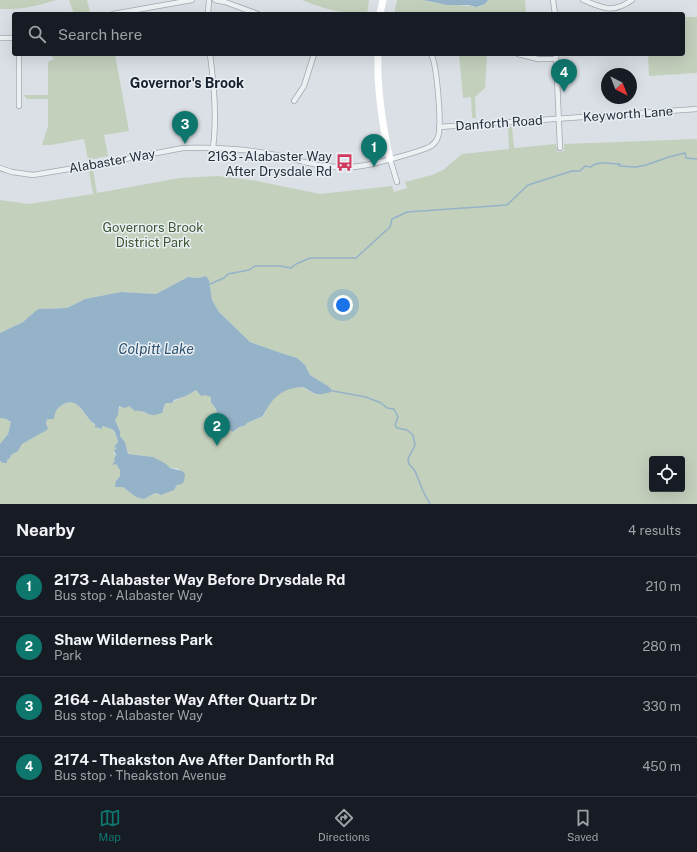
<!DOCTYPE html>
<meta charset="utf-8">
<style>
body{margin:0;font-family:"Public Sans",sans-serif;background:#242831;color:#f1f3f6}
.controls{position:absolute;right:12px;bottom:12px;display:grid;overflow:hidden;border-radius:4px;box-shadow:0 4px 16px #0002}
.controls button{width:36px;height:36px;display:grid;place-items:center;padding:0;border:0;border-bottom:1px solid #363941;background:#171b24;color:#f1f3f6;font:20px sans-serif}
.compass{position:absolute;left:601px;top:68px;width:36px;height:36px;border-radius:50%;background:#171b24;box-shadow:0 4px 16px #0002;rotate:138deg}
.you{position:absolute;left:343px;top:305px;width:14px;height:14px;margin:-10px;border:3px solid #fff;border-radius:50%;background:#1a73e8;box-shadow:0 0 0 6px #1a73e833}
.badge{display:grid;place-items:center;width:26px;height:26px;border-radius:50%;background:#0f766e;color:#fff;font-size:13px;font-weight:700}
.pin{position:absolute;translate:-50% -33px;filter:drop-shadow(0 1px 2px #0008)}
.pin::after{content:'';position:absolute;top:21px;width:14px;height:12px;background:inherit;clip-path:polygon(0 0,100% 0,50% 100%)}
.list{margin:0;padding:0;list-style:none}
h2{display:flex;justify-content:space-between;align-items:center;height:52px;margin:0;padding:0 16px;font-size:17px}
h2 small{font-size:13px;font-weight:400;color:#9ea1a6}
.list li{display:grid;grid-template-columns:26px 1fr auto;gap:12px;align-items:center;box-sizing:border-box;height:60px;padding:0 16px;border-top:1px solid #363941}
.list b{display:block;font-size:15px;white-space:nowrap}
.list p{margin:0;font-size:13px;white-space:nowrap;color:#9ea1a6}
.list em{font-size:13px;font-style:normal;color:#9ea1a6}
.icon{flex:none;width:22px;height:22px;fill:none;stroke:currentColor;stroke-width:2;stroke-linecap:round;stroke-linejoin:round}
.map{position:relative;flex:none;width:697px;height:504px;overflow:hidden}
.search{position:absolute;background:#171b24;box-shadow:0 4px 16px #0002;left:12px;right:12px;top:12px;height:44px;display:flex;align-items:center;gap:10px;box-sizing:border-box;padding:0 14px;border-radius:4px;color:#9ea1a6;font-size:15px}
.sheet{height:292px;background:#171b24}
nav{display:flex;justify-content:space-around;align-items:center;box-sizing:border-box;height:56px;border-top:1px solid #363941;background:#171b24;font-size:11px;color:#9ea1a6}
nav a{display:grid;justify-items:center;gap:2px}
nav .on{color:#0f766e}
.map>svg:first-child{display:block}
.green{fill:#c3d0bc;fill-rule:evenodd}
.water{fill:#94b2c8}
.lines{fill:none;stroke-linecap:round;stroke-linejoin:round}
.stream{stroke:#94b2c8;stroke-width:1.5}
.street-casing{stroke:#a1a8b0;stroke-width:6}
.street{stroke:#eef1f4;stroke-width:4.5}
.secondary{stroke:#fff;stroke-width:7}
.labels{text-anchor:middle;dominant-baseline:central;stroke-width:3;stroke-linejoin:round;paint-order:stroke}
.street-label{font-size:13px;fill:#25303c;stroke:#eaeff4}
.poi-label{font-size:13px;fill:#25303c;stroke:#eaeff4;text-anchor:end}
.park-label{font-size:13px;fill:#3d5832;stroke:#eaeff4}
.neighbourhood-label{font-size:14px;font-weight:bold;fill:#17212d;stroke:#eaeff4}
.water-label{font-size:14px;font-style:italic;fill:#2e5271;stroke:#eaeff4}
</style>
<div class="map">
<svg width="697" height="504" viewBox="0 0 697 504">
<rect width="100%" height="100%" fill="#dbe0e6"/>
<g class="green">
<path d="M 0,0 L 56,0 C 37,6 20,10 0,9 Z"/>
<polygon points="69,0 87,0 90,12 85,14 74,14"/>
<path d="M 302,0 L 369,0 L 367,14 C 342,14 325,9 302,0 Z"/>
<polygon points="397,0 423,0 436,3 479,7 485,4 488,0 525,0 526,14 394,14"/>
<polygon points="683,17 697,17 697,73 649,76 648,54 683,54"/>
<polygon points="50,54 115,54 129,131 104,135 108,156 88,160 84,139 51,145 42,145 48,126 48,99 27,99 24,95 48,95 48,62 54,59"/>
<polygon points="459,54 487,54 485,88 475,97 476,118 472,118 471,97 463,98"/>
<path d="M 508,127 L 512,127 L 514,148 L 556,144 L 557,152 L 564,151 L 564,144 L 697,139 L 697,504 L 0,504 L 0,461 L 7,463 L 7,460 L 11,455 L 18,451 L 22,444 L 47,430 L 48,428 L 46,424 L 47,419 L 54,417 C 55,411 56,409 61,406 C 77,394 82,413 91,421 C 93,424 95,425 97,428 L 102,429 L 102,426 C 113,427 116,432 118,443 L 115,447 L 117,448 L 114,452 C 116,456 116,462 113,465 L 116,464 L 120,470 L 120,476 L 116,481 L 116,486 L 123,487 L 136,497 L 140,498 L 146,498 L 155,493 L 158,495 L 169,492 L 175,489 L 177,485 L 184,481 L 180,470 L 177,468 L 170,468 L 153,457 L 128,454 L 125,442 L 120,436 L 120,430 L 115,420 L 120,406 L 129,406 L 137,411 L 139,410 C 147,416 155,413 164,411 L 164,406 L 166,403 L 172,403 L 174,401 L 186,396 L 196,390 L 201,396 L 204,394 L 212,397 L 211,399 L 220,419 L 219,421 L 225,428 L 234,432 L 239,427 L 244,426 L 247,423 L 264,416 C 268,400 284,386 301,387 C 306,388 310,392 315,394 C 321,395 326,392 331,392 L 328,386 L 310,375 L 305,365 L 297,358 L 281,353 L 250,342 L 219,312 L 212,300 L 209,280 L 206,276 L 198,278 L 188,277 L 156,294 L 121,292 L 85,299 L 67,308 L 38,309 L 23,322 L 0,333 L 0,200 L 29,204 L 93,194 L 89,171 L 93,170 L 97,193 L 180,178 L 218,176 L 257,181 L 320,194 L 392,186 L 394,192 L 407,188 L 405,182 L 432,175 L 443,170 L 462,154 L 509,149 ZM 652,459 L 682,459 L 682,489 L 652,489 Z"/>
<polygon points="0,418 6,419 11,422 8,434 0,444"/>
</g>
<g class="water">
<polygon points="423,0 488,0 485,4 477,7 468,5 447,5"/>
<path d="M 206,276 L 209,280 L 212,300 L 219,312 L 250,342 L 281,353 L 297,358 L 305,365 L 310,375 L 328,386 L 333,391 C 329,393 321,395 316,394 C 311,392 307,388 302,387 C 297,387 294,388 290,389 C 276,393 269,404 263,416 L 247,423 L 244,426 L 239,427 L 233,432 L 225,428 L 219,421 L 220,419 L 217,415 L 216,409 L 211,402 L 211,397 L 205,395 L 201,396 L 196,390 L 186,396 L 174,400 L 172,403 L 166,403 L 164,406 L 163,412 C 149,420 146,409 135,411 L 129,406 L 125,408 L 119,406 L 118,415 L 115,420 L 120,431 L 120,436 L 125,442 L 128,454 L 153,457 L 166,464 L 170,468 L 182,471 L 185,474 L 184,481 L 182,484 L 177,485 L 174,490 L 161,495 L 155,493 L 144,499 L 136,497 L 123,487 L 115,487 L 116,481 L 120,476 L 120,470 L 116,464 L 112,465 L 115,461 L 114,459 L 116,455 L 114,450 L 117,448 L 114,447 L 118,442 C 115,429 114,429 102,426 L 102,429 L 95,427 L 95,424 C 84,418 79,394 62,405 C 56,409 55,412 54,419 L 47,419 L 46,424 L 48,428 L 47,430 L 22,444 L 18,451 L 11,455 L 10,458 L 7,460 L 7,463 L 3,463 L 0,461 L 0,444 L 8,434 L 11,422 L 6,419 L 0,418 L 0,333 L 23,322 L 38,309 L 67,308 L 85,299 L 121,292 L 156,294 L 188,277 L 198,278 Z"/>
</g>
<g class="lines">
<g class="stream">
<path d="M 210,284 L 224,278 L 228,274 L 249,270 L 255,266 L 280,266 L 291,268 L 296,264 L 310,258 L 356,258 L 390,227 L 392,219 L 407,212 L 507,205 L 528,185 L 572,171 L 580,171 L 585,166 L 591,167 C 598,160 611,164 620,164 L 619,166 L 636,167 L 646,165 L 669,157 L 685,153 L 686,158 L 697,159"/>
<polyline points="333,391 366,397 381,403 387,408 394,409 398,417 395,425 397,428 407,430 413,435 415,445 408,459 409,464 415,471 423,491 430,504"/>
</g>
<defs>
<g id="street">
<polyline points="215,0 225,2 258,14"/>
<polyline points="553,0 555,14"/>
<path d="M 583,0 C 604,8 612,14 632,0"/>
<polyline points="113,14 192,0"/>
<polyline points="208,14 209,0"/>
<polyline points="0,38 14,38"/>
<path d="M 210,54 C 214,86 217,116 213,148"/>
<polyline points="518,54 538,59 556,59"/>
<polyline points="556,54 560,148"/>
<polyline points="294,101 304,86 314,54"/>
<polyline points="19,106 19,54"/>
<polyline points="439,127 697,109"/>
<polyline points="390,159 397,182"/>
<path d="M 0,168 L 12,172 L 33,175 L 93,165 L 183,148 C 215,147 249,149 281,156 C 303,161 317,167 341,167 C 360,168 377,163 395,158 C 406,155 417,152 427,148 C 432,146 436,143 438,137 C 442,126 437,64 431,54"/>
</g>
</defs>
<use href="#street" class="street-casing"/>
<use href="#street" class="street"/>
<g class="secondary">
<polyline points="380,14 383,0"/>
<path d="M 378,54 C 377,90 382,124 390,159"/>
</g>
</g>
<defs>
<symbol id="bus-bare" viewBox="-9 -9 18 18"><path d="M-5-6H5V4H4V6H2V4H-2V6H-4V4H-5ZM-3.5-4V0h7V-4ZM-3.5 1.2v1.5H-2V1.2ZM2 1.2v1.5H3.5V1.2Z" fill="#d13a5e" stroke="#eaeff4" stroke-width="2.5" paint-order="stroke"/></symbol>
</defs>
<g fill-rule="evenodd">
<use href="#bus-bare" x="332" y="150" width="25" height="25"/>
</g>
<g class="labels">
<g class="street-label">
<text transform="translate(628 114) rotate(-4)">Keyworth Lane</text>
<text transform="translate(499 123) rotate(-4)">Danforth Road</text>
<text transform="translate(112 161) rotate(-10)">Alabaster Way</text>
</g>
<g class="poi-label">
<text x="332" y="156">2163 - Alabaster Way<tspan x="332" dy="15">After Drysdale Rd</tspan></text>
</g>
<g class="park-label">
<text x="153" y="227">Governors Brook<tspan x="153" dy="15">District Park</tspan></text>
</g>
<g class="neighbourhood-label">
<text x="187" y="83">Governor's Brook</text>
</g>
<g class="water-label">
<text x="156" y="349">Colpitt Lake</text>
</g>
</g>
</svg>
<div class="controls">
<button><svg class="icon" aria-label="locate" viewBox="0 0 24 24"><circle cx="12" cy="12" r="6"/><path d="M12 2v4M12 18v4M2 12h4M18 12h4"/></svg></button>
</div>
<svg class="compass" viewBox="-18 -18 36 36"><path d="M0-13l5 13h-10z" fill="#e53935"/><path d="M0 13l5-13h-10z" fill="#9ea1a6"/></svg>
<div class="you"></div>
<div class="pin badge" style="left:374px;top:167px">1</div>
<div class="pin badge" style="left:217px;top:446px">2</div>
<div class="pin badge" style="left:185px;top:144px">3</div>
<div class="pin badge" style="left:564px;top:92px">4</div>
<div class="search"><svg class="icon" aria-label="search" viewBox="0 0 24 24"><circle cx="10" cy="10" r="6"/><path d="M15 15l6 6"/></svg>Search here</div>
</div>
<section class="sheet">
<h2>Nearby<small>4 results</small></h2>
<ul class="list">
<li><span class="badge">1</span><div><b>2173 - Alabaster Way Before Drysdale Rd</b><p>Bus stop · Alabaster Way</p></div><em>210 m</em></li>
<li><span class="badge">2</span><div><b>Shaw Wilderness Park</b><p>Park</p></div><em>280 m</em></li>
<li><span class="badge">3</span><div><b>2164 - Alabaster Way After Quartz Dr</b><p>Bus stop · Alabaster Way</p></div><em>330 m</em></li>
<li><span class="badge">4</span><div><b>2174 - Theakston Ave After Danforth Rd</b><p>Bus stop · Theakston Avenue</p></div><em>450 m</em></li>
</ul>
</section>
<nav>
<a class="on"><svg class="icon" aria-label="map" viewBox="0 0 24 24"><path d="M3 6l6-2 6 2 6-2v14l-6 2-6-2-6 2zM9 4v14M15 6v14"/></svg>Map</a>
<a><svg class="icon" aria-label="directions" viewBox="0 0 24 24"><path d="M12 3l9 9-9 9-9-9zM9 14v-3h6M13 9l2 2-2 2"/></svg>Directions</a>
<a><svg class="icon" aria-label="saved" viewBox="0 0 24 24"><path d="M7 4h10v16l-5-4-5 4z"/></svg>Saved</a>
</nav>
